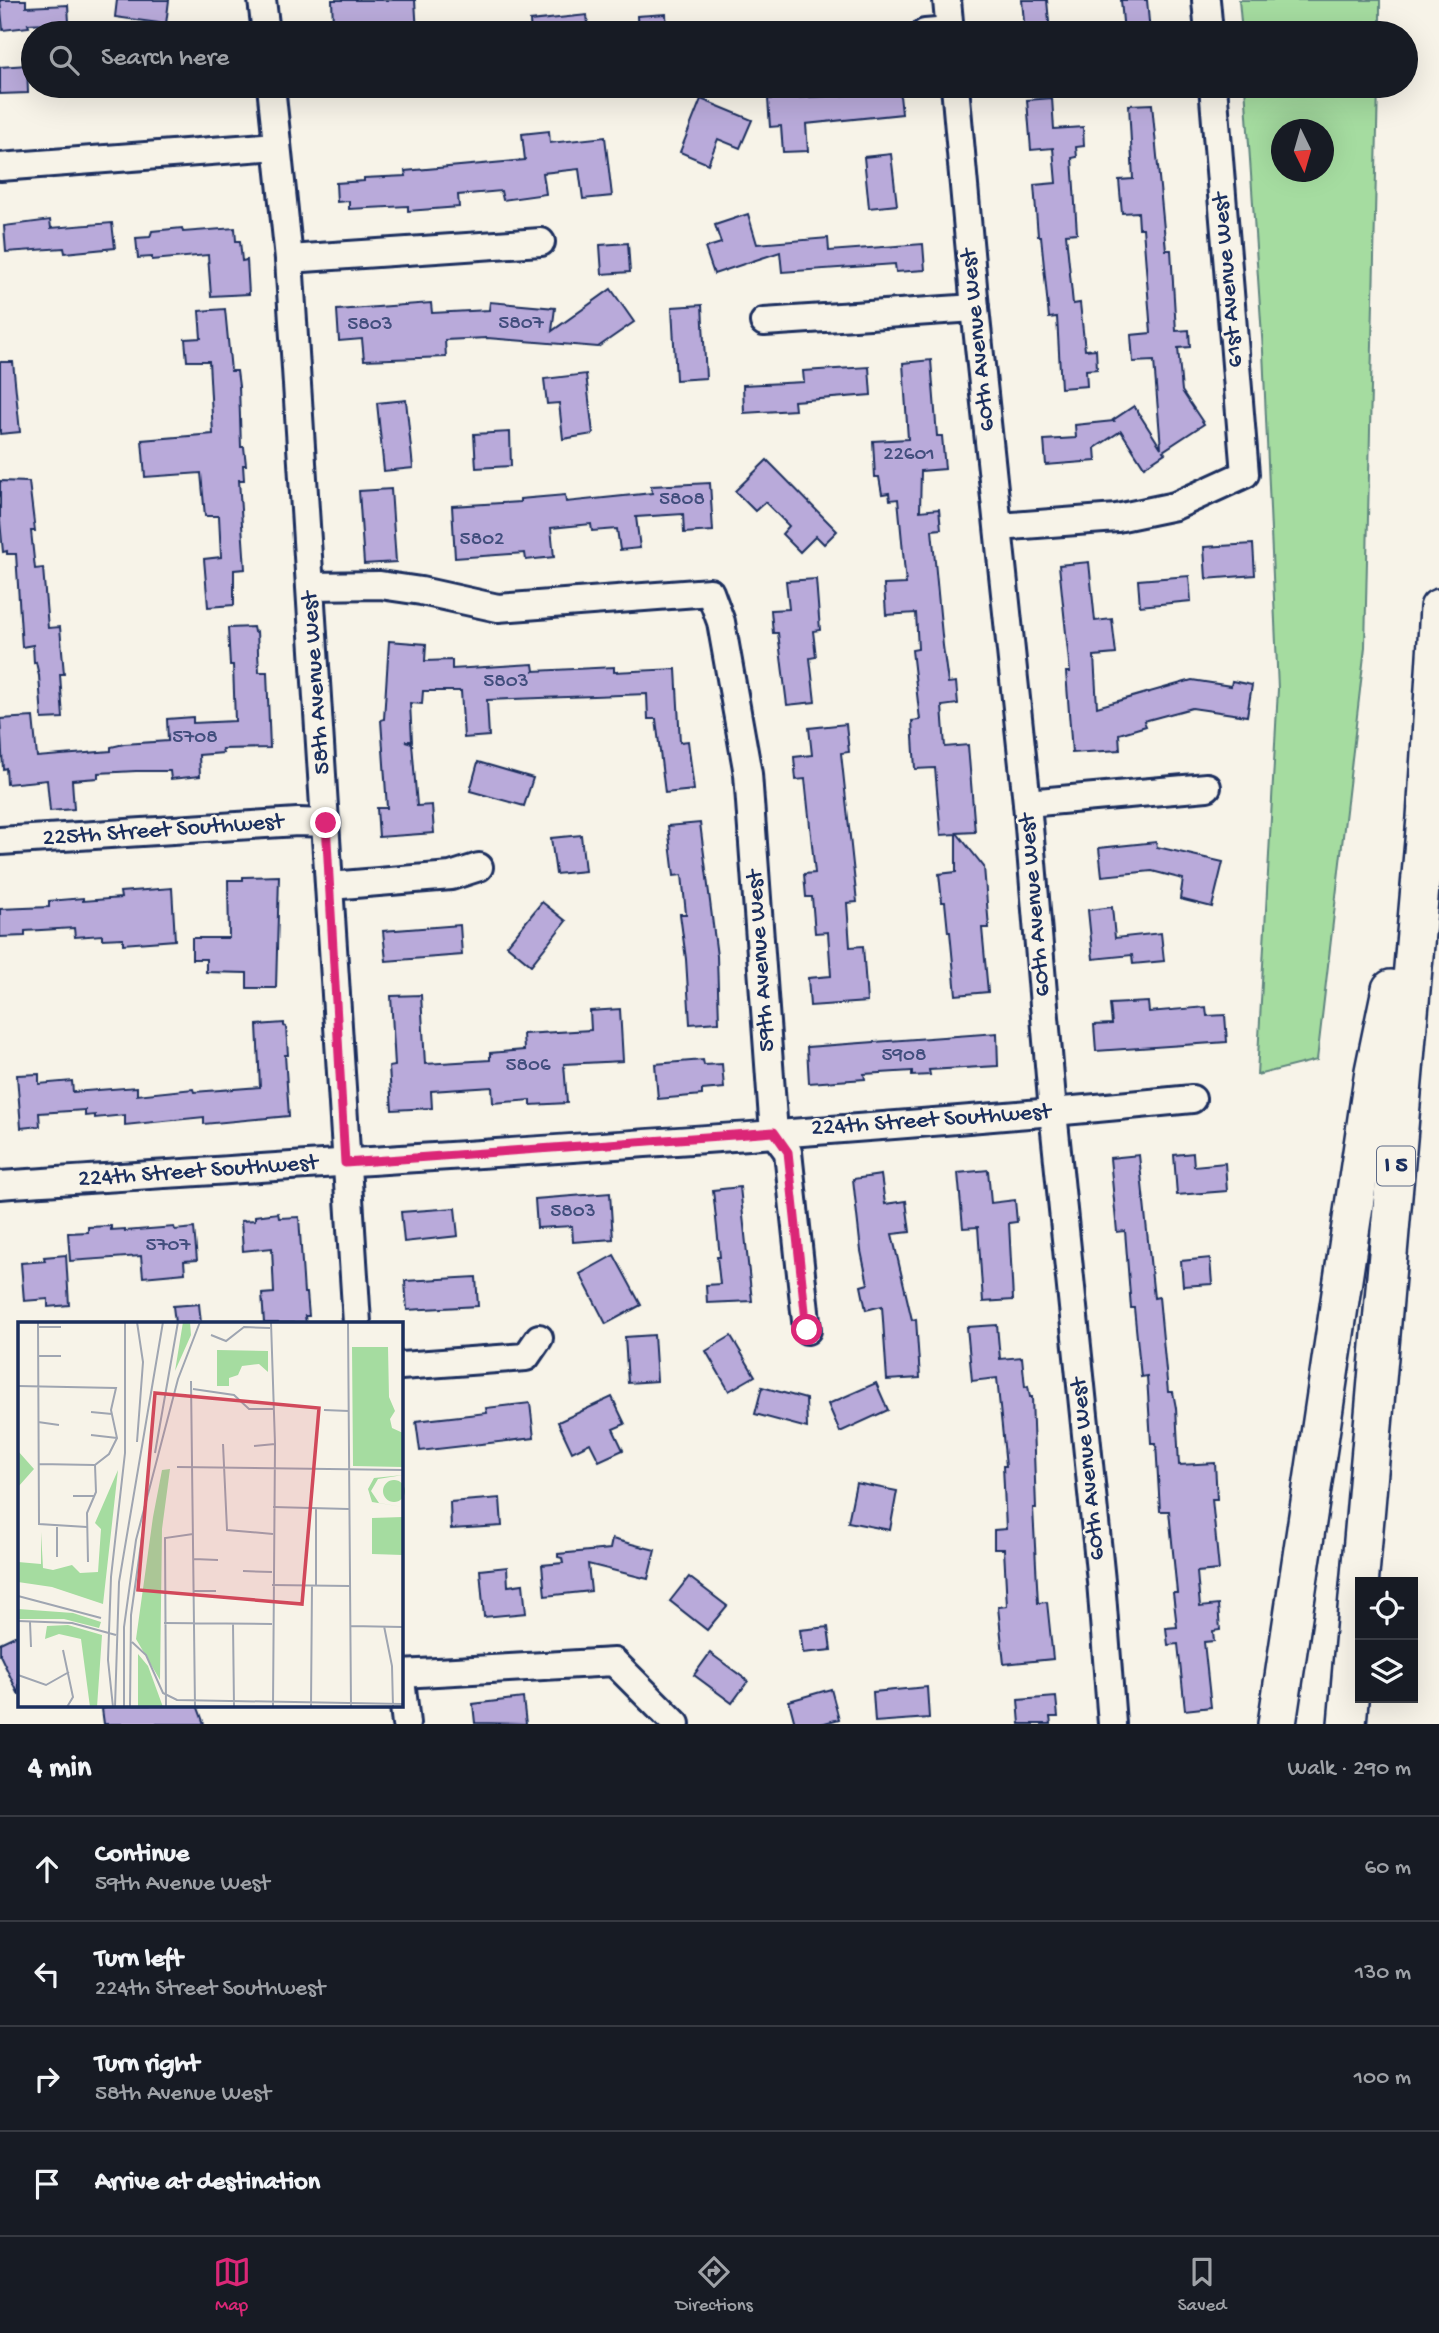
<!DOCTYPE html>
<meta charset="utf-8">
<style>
body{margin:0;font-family:"Gochi Hand",sans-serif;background:#242831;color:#f1f3f6}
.controls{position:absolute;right:21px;bottom:21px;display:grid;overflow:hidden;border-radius:0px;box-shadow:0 7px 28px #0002}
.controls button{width:63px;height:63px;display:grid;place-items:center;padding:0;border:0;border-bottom:2px solid #363941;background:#171b24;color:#f1f3f6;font:35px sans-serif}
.compass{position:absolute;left:1271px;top:119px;width:63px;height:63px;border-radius:50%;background:#171b24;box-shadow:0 7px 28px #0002;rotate:175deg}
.stop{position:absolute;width:21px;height:21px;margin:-16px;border:5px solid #db2777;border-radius:50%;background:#fff}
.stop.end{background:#db2777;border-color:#fff;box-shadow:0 2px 7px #0008}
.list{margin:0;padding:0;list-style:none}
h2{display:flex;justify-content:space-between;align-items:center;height:91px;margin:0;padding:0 28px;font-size:30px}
h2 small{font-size:23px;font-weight:400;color:#9ea1a6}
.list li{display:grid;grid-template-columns:46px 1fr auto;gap:21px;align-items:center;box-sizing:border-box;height:105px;padding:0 28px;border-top:2px solid #363941}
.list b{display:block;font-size:26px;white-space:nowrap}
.list p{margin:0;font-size:23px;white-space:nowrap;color:#9ea1a6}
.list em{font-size:23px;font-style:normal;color:#9ea1a6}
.icon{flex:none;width:38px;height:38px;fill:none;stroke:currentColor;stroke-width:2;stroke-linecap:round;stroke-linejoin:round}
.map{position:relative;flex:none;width:1439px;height:1724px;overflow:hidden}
.search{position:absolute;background:#171b24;box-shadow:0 7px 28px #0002;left:21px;right:21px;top:21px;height:77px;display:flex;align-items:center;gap:18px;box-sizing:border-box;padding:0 24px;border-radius:38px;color:#9ea1a6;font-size:26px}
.sheet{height:511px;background:#171b24}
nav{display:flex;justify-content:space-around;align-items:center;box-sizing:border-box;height:98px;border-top:2px solid #363941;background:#171b24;font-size:19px;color:#9ea1a6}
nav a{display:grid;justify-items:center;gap:4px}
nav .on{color:#db2777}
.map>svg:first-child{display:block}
.green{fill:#a5dca0;stroke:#60867f;stroke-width:2;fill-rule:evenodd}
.building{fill:#b9aada;stroke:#1b2f5e;stroke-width:2}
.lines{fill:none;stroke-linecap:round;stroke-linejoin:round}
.minor-casing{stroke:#1b2f5e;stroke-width:32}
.highway-casing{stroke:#1b2f5e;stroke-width:42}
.minor{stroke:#f7f3e8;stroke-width:26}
.highway{stroke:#f7f3e8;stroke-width:37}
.route{stroke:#db2777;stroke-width:9}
.labels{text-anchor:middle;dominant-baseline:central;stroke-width:5;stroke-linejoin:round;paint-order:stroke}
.number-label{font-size:21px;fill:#424e7d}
.shield{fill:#f7f3e8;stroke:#5d6a87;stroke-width:2}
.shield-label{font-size:23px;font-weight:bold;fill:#1b2f5e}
.street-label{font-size:24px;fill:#1b2f5e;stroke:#f7f3e8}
.inset-road{fill:none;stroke:#9fa5b1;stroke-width:2}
.view{fill:#d1495b;fill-opacity:0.15;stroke:#d1495b;stroke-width:3.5}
.inset-edge{fill:none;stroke:#1b2f5e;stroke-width:3.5}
</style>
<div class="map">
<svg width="1439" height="1724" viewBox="0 0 1439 1724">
<rect width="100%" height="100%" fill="#f7f3e8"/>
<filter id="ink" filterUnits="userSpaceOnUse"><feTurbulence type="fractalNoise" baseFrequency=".0143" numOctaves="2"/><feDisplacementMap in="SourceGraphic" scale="14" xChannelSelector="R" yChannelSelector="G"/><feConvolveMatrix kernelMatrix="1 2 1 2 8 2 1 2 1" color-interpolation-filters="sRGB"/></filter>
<g filter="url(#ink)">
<g class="green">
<polygon points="1239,0 1380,0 1380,33 1242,33"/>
<path d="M 1245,86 L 1378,86 L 1365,647 L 1317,1060 L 1257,1075 L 1278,689 L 1263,351 ZM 1282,130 L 1324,130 L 1324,172 L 1282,172 Z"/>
</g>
<g class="building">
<polygon points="0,0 26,0 26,7 68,5 69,22 28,24 29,27 3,30"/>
<polygon points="117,0 169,0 166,24 115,17"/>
<polygon points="332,0 415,0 417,33 371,33 370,22 333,24"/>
<polygon points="1022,0 1047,0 1050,33 1025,33"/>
<polygon points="1121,0 1147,0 1150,33 1124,33"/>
<polygon points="666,14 667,33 638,33 637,16"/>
<polygon points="587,15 589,33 531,33 530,21"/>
<polygon points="27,65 28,93 0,94 0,67"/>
<polygon points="875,86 899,86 902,114 806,124 808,151 783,152 781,126 770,127 768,99 846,95 845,89"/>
<polygon points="1052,98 1054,129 1083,127 1084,146 1076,147 1077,157 1072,158 1077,233 1066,234 1073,304 1080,303 1085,350 1096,349 1097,369 1086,370 1087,386 1061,388 1057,317 1049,318 1041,236 1038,236 1034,185 1056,183 1053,148 1031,150 1027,100"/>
<polygon points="701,99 752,120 740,148 718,139 708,164 680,152"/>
<polygon points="1152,104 1166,250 1171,250 1176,331 1189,330 1190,347 1178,348 1182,391 1204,424 1163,451 1165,453 1144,467 1121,431 1095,448 1096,461 1046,465 1044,440 1076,438 1075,425 1114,421 1113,420 1134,406 1161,448 1154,361 1133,362 1131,335 1151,333 1143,228 1139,228 1138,212 1122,213 1119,180 1133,179 1129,105"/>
<polygon points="549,131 550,143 605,137 612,196 583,199 579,169 543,173 546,194 503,200 501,191 458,195 459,207 408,211 408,206 349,209 349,201 337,202 336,183 364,181 364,178 406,176 405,171 525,160 522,134"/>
<polygon points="891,154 897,205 869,208 864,157"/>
<polygon points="748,214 757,244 828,238 829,251 923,244 925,270 896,272 895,264 782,272 780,252 714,274 705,248 721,243 715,225"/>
<polygon points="50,220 51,228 112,223 115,248 65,253 64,248 6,252 4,226"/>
<polygon points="182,228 183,232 235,228 236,241 240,241 242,261 247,260 249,294 211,296 208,255 152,260 152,257 138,258 136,238 150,237 152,231"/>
<polygon points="628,243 630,272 602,274 600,245"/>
<polygon points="611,289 634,322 598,347 487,338 445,340 446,357 364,360 362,339 339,341 337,310 431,303 432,313 489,310 490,302 555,308 552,331"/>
<polygon points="702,305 706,378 676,380 672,307"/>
<polygon points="225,309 231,371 237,371 239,386 241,447 244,447 246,465 243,465 244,480 239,480 245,569 234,570 234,605 208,607 204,559 221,557 219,516 205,516 201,473 145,477 142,440 213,434 209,361 187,361 185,339 201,338 199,311"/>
<polygon points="931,360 937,436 942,436 945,469 921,471 920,511 939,509 941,529 932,530 943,646 948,683 956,682 958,704 942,706 945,747 968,745 975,832 957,833 984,867 989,928 982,928 988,992 956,995 950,932 948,932 945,902 942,902 939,874 956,872 956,834 941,835 935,768 915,769 912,721 920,720 912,650 918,649 916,613 886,615 884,585 906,584 898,499 890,500 889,493 882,494 879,477 875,477 873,441 908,439 903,363"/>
<polygon points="0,362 13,362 20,432 0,434"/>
<polygon points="869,367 871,395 794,401 795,410 744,413 743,385 804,382 803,371"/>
<polygon points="586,374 593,434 563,439 559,403 547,404 544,379"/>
<polygon points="406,400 413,468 384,471 377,403"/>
<polygon points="510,432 511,466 476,468 474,434"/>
<polygon points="767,460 837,531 824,544 816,536 800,552 782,534 789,526 765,502 755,511 735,491"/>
<polygon points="0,481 29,482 35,531 31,531 35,569 43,568 48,628 60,627 64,674 60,674 63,718 42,719 39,676 36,662 34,663 33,645 22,647 16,554 7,554 7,551 3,552 0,521"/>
<polygon points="710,483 713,531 684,533 683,514 636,517 640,548 620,550 617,529 592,531 591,524 551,528 554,557 526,560 525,553 455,558 452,506 520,502 520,499 565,495 566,502 652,493 651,486"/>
<polygon points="391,489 396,562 364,564 359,491"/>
<polygon points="1253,544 1255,575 1206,579 1204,547"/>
<polygon points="1089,562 1095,621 1112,619 1116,654 1094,656 1097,707 1192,680 1231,686 1232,681 1252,685 1247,716 1192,708 1144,721 1146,726 1119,734 1120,750 1072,753 1066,672 1070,672 1059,565"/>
<polygon points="1189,576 1191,601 1140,606 1138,580"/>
<polygon points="816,579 820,630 813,631 816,657 810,658 815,702 787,705 778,633 773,633 771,610 789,609 786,581"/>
<polygon points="253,627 254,632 257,631 259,672 267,672 270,748 222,749 223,753 199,755 200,776 171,779 170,771 136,771 98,773 98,778 72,780 74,809 50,811 47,780 7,784 6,768 3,769 0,719 33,717 37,757 111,751 111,747 124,744 168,741 167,719 193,717 193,723 235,721 233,665 230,665 228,628"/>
<polygon points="389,641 426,644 425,661 452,660 452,669 533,664 534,671 614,667 614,672 676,669 680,742 688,741 694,790 665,793 656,719 648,719 647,694 487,700 489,736 464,738 461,691 423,691 422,704 410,703 412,741 405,741 412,743 417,806 432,805 434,833 379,837 377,808 387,808 381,720 384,719"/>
<polygon points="846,724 849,752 841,753 857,902 847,903 850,947 863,946 867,1002 810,1006 808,978 831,976 828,932 815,933 812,897 806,897 804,874 815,873 805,779 796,780 794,757 812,755 809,728"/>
<polygon points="478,762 533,778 524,806 470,791"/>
<polygon points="700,823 717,956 719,1022 690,1024 686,959 680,914 686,914 682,875 674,876 668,826"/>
<polygon points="581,835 585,871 556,874 551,838"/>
<polygon points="1156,842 1157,847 1223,862 1212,907 1180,899 1183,879 1152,871 1102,876 1099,848"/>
<polygon points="279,876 276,988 247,988 247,973 206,972 206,959 192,959 192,938 229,938 228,880 243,880 243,877"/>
<polygon points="172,888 175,940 123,944 123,938 102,939 102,935 75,937 74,928 25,931 25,936 0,937 0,909 49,907 49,901 83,898 83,901 121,898 120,892"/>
<polygon points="542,902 566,921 531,965 507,945"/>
<polygon points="1112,907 1115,938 1161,933 1164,961 1133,964 1132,955 1093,959 1088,910"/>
<polygon points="460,925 462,955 386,961 383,931"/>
<polygon points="421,995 425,1064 490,1060 490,1053 524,1050 523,1034 591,1030 590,1011 620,1009 623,1061 564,1064 567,1103 531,1105 531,1100 493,1103 492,1087 431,1091 432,1108 392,1110 389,1067 395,1066 391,996"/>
<polygon points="1148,1002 1149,1012 1206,1007 1207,1016 1225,1015 1227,1042 1096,1051 1094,1025 1112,1024 1110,1004"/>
<polygon points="284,1023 284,1026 286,1027 288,1055 285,1055 289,1116 204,1124 204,1117 125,1125 125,1115 95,1118 95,1115 85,1116 85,1110 39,1113 40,1126 21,1128 17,1075 39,1074 39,1084 72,1081 73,1092 137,1087 137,1095 193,1089 194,1092 260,1087 257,1025"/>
<polygon points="997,1033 998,1066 929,1070 930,1075 912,1076 912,1071 864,1074 865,1079 809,1083 807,1047"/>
<polygon points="703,1060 704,1065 722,1064 724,1088 702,1090 702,1095 658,1099 655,1064"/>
<polygon points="1193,1153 1194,1166 1225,1163 1227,1191 1177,1195 1174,1155"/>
<polygon points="1139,1155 1154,1298 1159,1297 1168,1392 1173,1392 1176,1408 1179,1465 1215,1463 1217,1499 1212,1499 1219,1570 1197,1572 1200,1607 1218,1605 1220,1630 1213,1631 1214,1641 1204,1642 1211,1707 1185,1710 1178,1644 1168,1645 1166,1628 1177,1627 1173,1593 1177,1593 1169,1511 1160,1511 1156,1443 1151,1443 1147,1376 1141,1377 1134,1308 1131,1308 1125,1231 1117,1232 1110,1158"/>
<polygon points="988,1170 991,1203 1015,1200 1017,1222 1009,1223 1013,1300 983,1302 978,1227 963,1228 958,1173"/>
<polygon points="881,1175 885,1204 906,1201 910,1232 892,1234 912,1320 916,1319 920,1378 887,1380 882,1306 866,1310 861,1286 868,1284 861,1251 853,1179"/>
<polygon points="740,1187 752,1301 707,1303 706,1285 720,1284 717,1257 720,1257 713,1190"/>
<polygon points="610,1193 613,1239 573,1242 572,1226 537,1228 535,1199"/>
<polygon points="455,1208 458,1236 404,1242 401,1212"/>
<polygon points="278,1213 279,1218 299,1217 304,1293 307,1293 309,1316 305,1316 306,1323 264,1323 262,1294 274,1293 272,1248 243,1251 241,1221 255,1220 255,1216"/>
<polygon points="111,1226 111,1230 125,1229 125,1231 174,1227 175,1230 194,1228 197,1260 184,1261 185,1273 143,1277 141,1256 70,1261 68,1233 88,1232 88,1227"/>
<polygon points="66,1255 69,1305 48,1307 48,1299 24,1301 21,1263 45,1261 44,1257"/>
<polygon points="614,1255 641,1305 606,1324 580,1274"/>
<polygon points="1210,1258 1212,1284 1183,1286 1181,1261"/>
<polygon points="476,1277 478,1306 407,1310 405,1281"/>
<polygon points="199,1304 201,1323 175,1323 173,1306"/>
<polygon points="997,1325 1000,1359 1022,1357 1025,1387 1028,1386 1030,1397 1032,1397 1036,1508 1033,1508 1038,1603 1047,1602 1053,1659 1004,1664 998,1607 1007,1606 1004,1549 994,1549 994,1530 1006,1529 1003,1466 1006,1466 997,1378 972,1381 967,1327"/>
<polygon points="654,1335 657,1381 628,1383 625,1337"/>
<polygon points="731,1336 755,1376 729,1391 706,1351"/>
<polygon points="876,1383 888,1410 840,1432 828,1404"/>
<polygon points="762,1387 806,1399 807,1428 755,1414"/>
<polygon points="612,1397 625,1424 613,1429 623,1450 599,1461 590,1443 572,1452 558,1422"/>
<polygon points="530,1403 534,1438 420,1451 416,1421 487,1413 486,1408"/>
<polygon points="856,1483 897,1491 890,1530 848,1522"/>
<polygon points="500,1498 502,1526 451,1529 450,1502"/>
<polygon points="612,1539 655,1550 648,1579 588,1564 591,1591 545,1596 542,1565 563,1563 562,1558 558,1557 558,1554 610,1549"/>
<polygon points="507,1567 508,1586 523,1584 526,1613 484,1617 480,1570"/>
<polygon points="689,1577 727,1606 707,1630 670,1601"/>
<polygon points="828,1627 831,1650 803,1653 800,1630"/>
<polygon points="19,1634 19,1695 0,1655 0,1643"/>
<polygon points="710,1653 748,1681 732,1703 694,1675"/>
<polygon points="927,1687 929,1718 875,1722 873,1692"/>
<polygon points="831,1689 839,1719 821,1724 795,1724 789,1701"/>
<polygon points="1056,1697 1058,1717 1050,1717 1051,1724 1020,1724 1018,1700"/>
<polygon points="523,1698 526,1724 475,1723 473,1704"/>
<polygon points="112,1705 197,1705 204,1724 104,1724 102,1709"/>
</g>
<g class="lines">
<defs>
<g id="minor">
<polyline points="262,0 266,33"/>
<polyline points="947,0 950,33"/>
<polyline points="1206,0 1209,33"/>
<polyline points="925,33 950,31"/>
<polyline points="271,86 289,259 357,1323"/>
<polyline points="955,86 975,308 1027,803 1053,1112 1101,1581 1112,1724"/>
<polyline points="0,167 277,146"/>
<polyline points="289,259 541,242"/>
<polyline points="764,322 975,308"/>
<polyline points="999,527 1117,518 1175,506 1245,474 1213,86"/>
<polyline points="311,586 380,585 421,591 498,608 710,592 721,622 748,774 774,1133 788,1152 807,1330"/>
<polyline points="1027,803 1207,787"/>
<polyline points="0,841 298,822 326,823"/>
<polyline points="330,886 451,876 479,867"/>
<path d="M 0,1185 C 397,1158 796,1138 1192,1099"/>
<polyline points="401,1366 526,1357 539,1338"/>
<polyline points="401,1674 614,1662 676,1724"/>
<polyline points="401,1679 406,1724"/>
</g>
<g id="highway">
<polyline points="1277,1724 1374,1071 1391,989"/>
<polyline points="1347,1724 1426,818 1439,608"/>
</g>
</defs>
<use href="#minor" class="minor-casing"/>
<use href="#highway" class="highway-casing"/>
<use href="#minor" class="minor"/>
<use href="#highway" class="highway"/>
</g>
</g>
<g class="lines" filter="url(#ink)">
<polyline class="route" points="326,823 345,1163 774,1132 788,1152 807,1330"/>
</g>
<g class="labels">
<g class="number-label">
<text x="521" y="324">5807</text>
<text x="370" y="325">5803</text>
<text x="909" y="455">22601</text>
<text x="682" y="500">5808</text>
<text x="482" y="540">5802</text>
<text x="506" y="682">5803</text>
<text x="195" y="738">5708</text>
<text x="904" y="1056">5908</text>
<text x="528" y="1066">5806</text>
<text x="573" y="1212">5803</text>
<text x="168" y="1246">5707</text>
</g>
<rect class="shield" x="1377" y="1146.5" width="38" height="39" rx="5"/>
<g class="shield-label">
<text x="1396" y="1166">I 5</text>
</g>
<g class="street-label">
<text transform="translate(1229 280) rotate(-95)">61st Avenue West</text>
<text transform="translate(979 340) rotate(-96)">60th Avenue West</text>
<text transform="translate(317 683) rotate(-94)">58th Avenue West</text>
<text transform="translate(163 831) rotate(-4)">225th Street Southwest</text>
<text transform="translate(1036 905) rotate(-95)">60th Avenue West</text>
<text transform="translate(762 961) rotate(-94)">59th Avenue West</text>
<text transform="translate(931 1121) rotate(-4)">224th Street Southwest</text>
<text transform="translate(198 1172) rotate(-4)">224th Street Southwest</text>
<text transform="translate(1089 1469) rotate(-96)">60th Avenue West</text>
</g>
</g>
<g transform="translate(18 1322)">
<rect width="385" height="385" fill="#f7f3e8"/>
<path d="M 165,0 L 172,0 L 173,13 L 157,49 ZM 334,25 L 370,25 L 371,75 L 377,89 L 372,97 L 374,106 L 385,111 L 385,145 L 335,144 ZM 199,28 L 250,29 L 250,50 L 241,42 L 224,44 L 220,53 L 211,56 L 211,64 L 199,64 ZM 0,129 L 16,147 L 0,165 ZM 152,147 L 144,207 L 142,358 L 118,317 L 135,195 L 144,148 ZM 100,148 L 85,282 L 34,265 L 0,260 L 0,240 L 23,242 L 23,210 L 25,246 L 35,248 L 54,243 L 62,251 L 80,250 L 83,207 L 77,201 ZM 385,153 L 360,157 L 353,169 L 361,181 L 385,185 L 354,180 L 350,167 L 356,156 ZM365 169a11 11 0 1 1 22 0a11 11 0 1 1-22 0ZM 385,195 L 385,233 L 354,232 L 354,196 ZM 0,287 L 55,291 L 83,300 L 81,306 L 46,297 L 0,297 ZM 50,303 L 84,313 L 79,385 L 72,385 L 63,317 L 41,312 L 27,317 L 29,304 ZM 120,332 L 130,344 L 145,385 L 120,385 Z" fill="#a5dca0"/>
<path class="inset-road" d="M 20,0 L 21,202 L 69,205M 253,0 L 257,122 L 255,385M 330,0 L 333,385M 20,5 L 43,5M 193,13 L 208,19 L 226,5 L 252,6M 20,34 L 43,34M 173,59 L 177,385M 0,64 L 98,66 L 93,88 L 99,116 L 91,132 L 77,143 L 78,170 L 69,191 L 70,240M 175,67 L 216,73 L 231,87 L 255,87M 306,88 L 331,89M 73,90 L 94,92M 20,100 L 41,103M 73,113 L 99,116M 119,120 L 125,40 L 119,0M 205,122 L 209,208 L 255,212M 236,124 L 257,122M 137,131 L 160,0M 20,142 L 77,143M 159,145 L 385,148M 55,174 L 76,174M 255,185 L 331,187M 298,186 L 298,263M 39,235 L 39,205M 176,237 L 200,238M 225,249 L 254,250M 254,263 L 332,264M 176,269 L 198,269M 0,274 L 83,296M 0,299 L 54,301 L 98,313M 12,300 L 13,325M 146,301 L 254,302M 215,301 L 216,385M 332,304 L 385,305M 366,304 L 374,344 L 375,385M 114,320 L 128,333 L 145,371 L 159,378 L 385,382M 45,328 L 55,375 L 49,385M 0,353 L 28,363 L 51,350M 95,385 L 90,338 L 93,255 L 107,131 L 107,0M 97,385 L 101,260 L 145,0M 106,385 L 106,305 L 118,218 L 160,57 L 182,0M 112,385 L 113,293 L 124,215M 148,385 L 147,216 L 175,212M 293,385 L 294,263"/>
<path class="view" d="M 137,71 L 301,86 L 284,282 L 120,268 Z"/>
<rect width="385" height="385" class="inset-edge"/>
</g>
</svg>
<div class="controls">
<button><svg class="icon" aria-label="locate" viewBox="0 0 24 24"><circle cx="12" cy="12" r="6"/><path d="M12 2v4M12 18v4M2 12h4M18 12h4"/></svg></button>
<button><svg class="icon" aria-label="layers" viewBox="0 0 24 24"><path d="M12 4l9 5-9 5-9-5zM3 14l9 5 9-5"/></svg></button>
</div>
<svg class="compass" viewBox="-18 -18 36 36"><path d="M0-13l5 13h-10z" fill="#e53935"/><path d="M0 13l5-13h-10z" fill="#9ea1a6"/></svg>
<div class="stop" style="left:807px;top:1330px"></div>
<div class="stop end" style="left:326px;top:823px"></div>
<div class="search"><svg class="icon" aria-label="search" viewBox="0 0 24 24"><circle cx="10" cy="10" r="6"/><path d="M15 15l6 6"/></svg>Search here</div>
</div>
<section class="sheet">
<h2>4 min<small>Walk · 290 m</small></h2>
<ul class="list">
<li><svg class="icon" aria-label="ahead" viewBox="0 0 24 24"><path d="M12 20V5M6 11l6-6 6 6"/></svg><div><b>Continue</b><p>59th Avenue West</p></div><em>60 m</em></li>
<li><svg class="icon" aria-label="left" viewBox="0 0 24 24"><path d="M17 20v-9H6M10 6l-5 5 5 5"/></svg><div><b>Turn left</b><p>224th Street Southwest</p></div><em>130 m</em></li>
<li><svg class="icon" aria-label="right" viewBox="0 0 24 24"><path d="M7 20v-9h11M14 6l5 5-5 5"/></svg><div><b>Turn right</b><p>58th Avenue West</p></div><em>100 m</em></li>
<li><svg class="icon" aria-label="arrive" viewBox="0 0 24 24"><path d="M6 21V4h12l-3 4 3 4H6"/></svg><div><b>Arrive at destination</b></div></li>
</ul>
</section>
<nav>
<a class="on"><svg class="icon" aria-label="map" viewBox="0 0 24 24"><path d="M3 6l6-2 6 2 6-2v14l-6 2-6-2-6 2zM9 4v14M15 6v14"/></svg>Map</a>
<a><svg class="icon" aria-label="directions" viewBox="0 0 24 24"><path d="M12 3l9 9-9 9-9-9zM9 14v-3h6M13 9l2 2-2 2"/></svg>Directions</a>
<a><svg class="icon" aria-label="saved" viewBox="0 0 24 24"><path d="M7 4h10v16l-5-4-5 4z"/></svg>Saved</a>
</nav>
